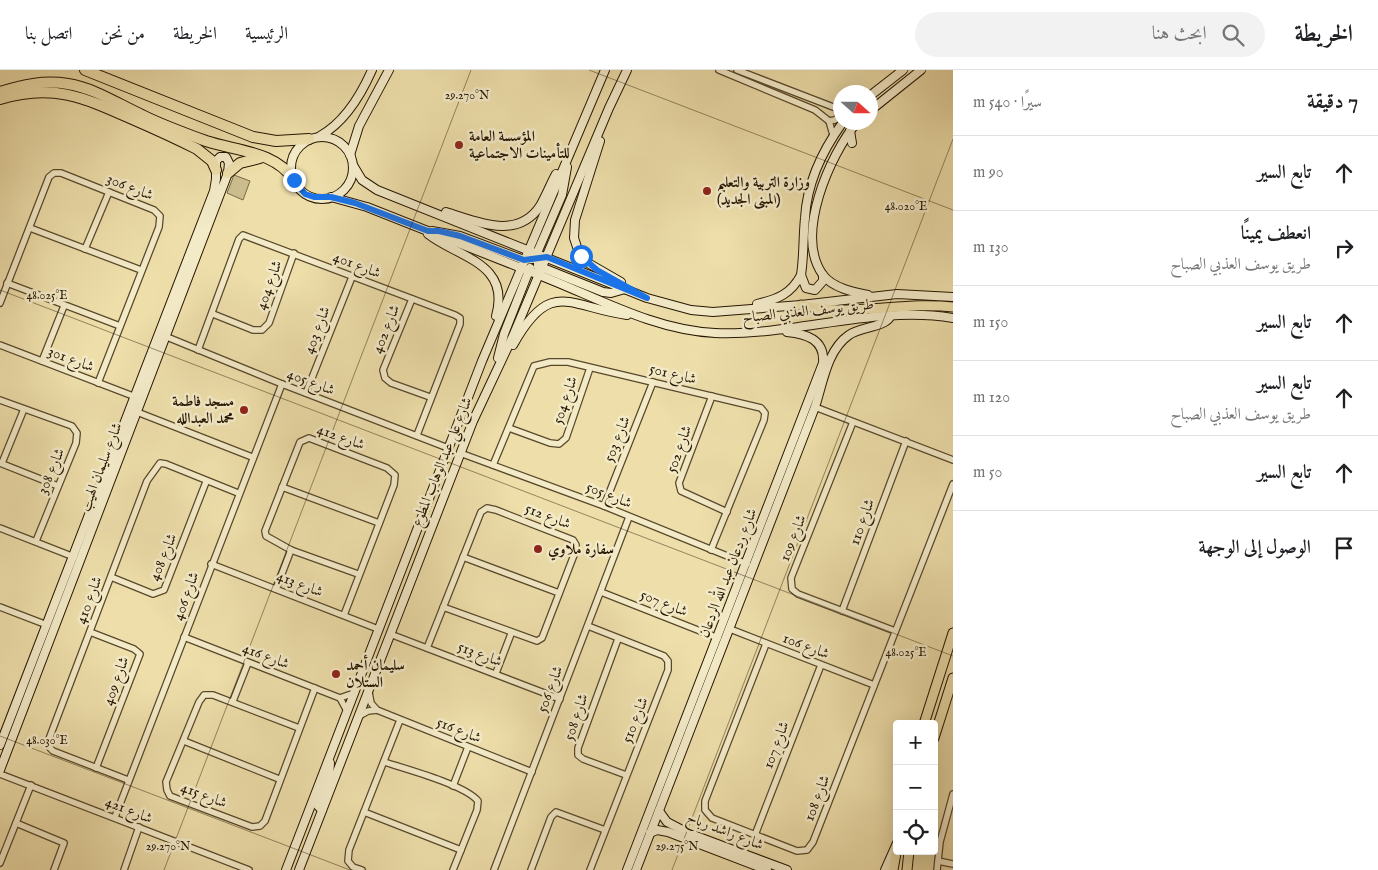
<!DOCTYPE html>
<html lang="ar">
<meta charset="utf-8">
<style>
body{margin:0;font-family:"IM FELL English",Amiri,serif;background:#f2f2f2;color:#202124;direction:rtl}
.controls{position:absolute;right:15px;bottom:15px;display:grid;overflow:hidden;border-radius:5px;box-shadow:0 5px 20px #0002}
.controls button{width:45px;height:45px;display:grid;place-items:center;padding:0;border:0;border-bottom:1px solid #e0e0e0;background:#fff;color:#202124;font:25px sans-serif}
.compass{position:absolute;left:833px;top:15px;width:45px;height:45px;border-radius:50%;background:#fff;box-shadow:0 5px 20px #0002;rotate:111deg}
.stop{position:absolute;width:15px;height:15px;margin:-11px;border:4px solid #1a73e8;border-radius:50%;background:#fff}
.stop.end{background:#1a73e8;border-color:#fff;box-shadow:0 1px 5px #0008}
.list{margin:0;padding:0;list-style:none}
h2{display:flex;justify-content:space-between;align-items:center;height:65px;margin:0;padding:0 20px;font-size:21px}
h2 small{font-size:16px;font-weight:400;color:#757577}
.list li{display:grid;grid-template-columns:32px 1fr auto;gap:15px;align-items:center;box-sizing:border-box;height:75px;padding:0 20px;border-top:1px solid #e0e0e0}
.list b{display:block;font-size:19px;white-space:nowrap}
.list p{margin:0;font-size:16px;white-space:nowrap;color:#757577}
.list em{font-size:16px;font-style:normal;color:#757577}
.icon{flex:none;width:28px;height:28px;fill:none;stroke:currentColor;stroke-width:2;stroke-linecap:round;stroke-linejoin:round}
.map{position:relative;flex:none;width:953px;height:800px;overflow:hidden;direction:ltr}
header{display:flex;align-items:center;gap:30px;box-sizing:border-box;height:70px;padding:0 25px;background:#fff;border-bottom:1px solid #e0e0e0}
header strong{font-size:24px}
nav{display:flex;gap:28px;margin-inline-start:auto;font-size:18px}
.search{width:350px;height:45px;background:#f2f2f2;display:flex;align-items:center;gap:12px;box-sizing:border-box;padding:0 18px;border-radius:28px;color:#757577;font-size:19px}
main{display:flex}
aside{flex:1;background:#fff}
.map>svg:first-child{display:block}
.park{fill:#cbbc8d;stroke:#786947}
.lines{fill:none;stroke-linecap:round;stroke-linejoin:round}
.street-casing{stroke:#58482b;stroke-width:8}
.secondary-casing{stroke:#261601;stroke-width:10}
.primary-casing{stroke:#261601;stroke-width:11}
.highway-casing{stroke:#261601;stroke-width:12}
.street{stroke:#f3eac8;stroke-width:5.5}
.secondary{stroke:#f3eac8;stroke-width:8}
.primary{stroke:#eddeaa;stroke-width:9}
.highway{stroke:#eddeaa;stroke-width:10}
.route{stroke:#1a73e8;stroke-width:6}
.ticks{fill:none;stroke:#261601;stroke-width:1;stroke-opacity:0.45}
.poi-dot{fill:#8f2418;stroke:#f3eac8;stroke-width:2}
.labels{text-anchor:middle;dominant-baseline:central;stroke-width:5;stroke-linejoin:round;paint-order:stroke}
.poi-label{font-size:15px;font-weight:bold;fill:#261601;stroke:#f3eac8;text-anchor:start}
.street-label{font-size:15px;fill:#261601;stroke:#f3eac8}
.ticks-label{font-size:12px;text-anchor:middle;fill:#261601;stroke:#f3eac8;stroke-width:5;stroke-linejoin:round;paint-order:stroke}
</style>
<header>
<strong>الخريطة</strong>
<div class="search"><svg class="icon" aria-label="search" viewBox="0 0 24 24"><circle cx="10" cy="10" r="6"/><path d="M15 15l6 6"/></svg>ابحث هنا</div>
<nav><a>الرئيسية</a><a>الخريطة</a><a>من نحن</a><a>اتصل بنا</a></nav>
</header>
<main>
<aside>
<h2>7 دقيقة<small>سيرًا · 540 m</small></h2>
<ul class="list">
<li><svg class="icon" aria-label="ahead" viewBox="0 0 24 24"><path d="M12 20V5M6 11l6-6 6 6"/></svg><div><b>تابع السير</b></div><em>90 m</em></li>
<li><svg class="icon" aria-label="right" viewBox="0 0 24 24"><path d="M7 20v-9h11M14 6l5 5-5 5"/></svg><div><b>انعطف يمينًا</b><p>طريق يوسف العذبي الصباح</p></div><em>130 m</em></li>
<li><svg class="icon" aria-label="ahead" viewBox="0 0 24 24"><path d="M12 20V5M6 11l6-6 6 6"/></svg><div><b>تابع السير</b></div><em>150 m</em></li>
<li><svg class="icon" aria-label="ahead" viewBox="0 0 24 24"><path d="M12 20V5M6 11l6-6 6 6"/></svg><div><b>تابع السير</b><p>طريق يوسف العذبي الصباح</p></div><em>120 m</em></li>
<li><svg class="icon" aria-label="ahead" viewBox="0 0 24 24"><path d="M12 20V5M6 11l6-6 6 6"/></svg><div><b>تابع السير</b></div><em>50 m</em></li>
<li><svg class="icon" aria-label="arrive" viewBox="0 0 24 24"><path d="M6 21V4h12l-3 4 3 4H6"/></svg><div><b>الوصول إلى الوجهة</b></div></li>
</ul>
</aside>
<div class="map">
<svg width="953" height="800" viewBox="0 0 953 800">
<rect width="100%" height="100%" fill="#eddeaa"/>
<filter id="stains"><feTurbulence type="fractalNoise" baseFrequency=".004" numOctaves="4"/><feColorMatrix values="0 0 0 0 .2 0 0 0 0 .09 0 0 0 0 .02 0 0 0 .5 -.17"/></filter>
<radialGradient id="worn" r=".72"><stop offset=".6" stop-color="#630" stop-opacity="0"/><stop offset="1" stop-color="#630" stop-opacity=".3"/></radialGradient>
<polygon class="park" points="234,105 250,111 243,130 227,123"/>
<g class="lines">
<defs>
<g id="street">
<polyline points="719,0 815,40 829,51 833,65"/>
<polyline points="737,0 841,40"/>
<polyline points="829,51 835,50 839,47 837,40"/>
<polyline points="30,158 141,200"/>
<polyline points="85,179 109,122"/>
<polyline points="7,213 120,256"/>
<polyline points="412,229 383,300 385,308 391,313 430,327"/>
<polyline points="0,233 49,107 54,103 61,103 154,140 160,146 159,157 98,313"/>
<polyline points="213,244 253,260 262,260 269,253 294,183"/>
<polyline points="167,267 282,314 448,378"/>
<polyline points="0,275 133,326"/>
<polyline points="198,280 239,169 243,165 455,245 460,248 460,254 417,365"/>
<polyline points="42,291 64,236"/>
<polyline points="306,323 352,207"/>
<polyline points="712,326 679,413 681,421 727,442"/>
<polyline points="0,330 72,356 77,363 76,373 36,471"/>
<polyline points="815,337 953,390"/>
<polyline points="137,342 252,387"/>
<polyline points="853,352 791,508 792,519 798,524 895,561"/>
<polyline points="509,358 550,373 559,374 566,368 590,298"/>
<polyline points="460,383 604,436 747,494"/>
<polyline points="0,393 58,416"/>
<polyline points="2,393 24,339"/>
<polyline points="493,395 534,296 550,292 568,292 761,338 765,343 764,350 711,480"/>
<polyline points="282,417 379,453"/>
<polyline points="604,436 653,312"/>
<polyline points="0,458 74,487"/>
<polyline points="463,487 559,523"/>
<polyline points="211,494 378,559"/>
<polyline points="111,507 153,524 164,520 206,412"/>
<polyline points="276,519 291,480"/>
<polyline points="601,522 718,568"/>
<polyline points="0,537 47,555"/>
<polyline points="842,541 906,371"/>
<polyline points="344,545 394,415 395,405 387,398 309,368 300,372 265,461 266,466 291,480 358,504"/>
<polyline points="588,556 664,586 668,591 668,600 590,800"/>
<polyline points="730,559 874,615"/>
<polyline points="90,562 134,579 140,584 96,698"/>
<polyline points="390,564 560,629"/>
<polyline points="184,567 340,628 347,641"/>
<polyline points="618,569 578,678 578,685 583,689 626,705"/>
<polyline points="766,574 705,731 705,740 712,748 797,781 807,780 813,772 953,414"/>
<polyline points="427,578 481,442 487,438 496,440 573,470 576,475 574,485 542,568 537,571 443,537"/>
<polyline points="496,603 511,564"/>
<polyline points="369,622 371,633 377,640"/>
<polyline points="340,628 354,623"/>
<polyline points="233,631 248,593"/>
<polyline points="359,646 368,641 377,640 532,702"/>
<polyline points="299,658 213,625 204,625 199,632 166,712 167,720 170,726 252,757 260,756 265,751 315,618"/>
<polyline points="184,671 279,709"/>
<path d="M 384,692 C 406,699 465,715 478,731 L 477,740 L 453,800"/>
<polyline points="0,704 249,800"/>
<polyline points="128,710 53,681 49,677 49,669 147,411 160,393 166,394 238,423"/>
<polyline points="453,716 468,677"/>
<polyline points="364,742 461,780"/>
<polyline points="115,747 282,314"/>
<polyline points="16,753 64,773 54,800"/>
<polyline points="755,765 821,595"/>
<polyline points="938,791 953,794"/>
<polyline points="0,793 31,715"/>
<polyline points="124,800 139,757"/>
<polyline points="362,800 353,797 348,791 349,780 400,650"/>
<polyline points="494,800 629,447"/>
<polyline points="531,800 551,747 556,742 605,760"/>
<polyline points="937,800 940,772 953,724"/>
</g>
<g id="secondary">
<polyline points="871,25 903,0"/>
<polyline points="871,40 921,0"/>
<path d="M 857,52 C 830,85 794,165 823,205 C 833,218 853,222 868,225"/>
<polyline points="850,61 852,73"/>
<path d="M 320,66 C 345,52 361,25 372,0"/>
<circle cx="322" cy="98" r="31"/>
<polyline points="600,71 575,150 574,168 577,177 588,193 621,212"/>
<polyline points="350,85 359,56 389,0"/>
<polyline points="353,95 362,110 377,120 647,228 691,240 713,242 801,235 897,224 953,227"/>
<path d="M 331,127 L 367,137 C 424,160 482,182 539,205 C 596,227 653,260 715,263 C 794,266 875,235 953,248"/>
<path d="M 446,142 C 476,151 517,171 540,136 C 546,126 550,115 556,104"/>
<polyline points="432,161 460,166 524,190 547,187"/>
<path d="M 428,164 C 459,188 511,193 496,246"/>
<polyline points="538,196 603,222 611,223 625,219"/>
<polyline points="539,205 537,183 562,125 567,97"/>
<path d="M 823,205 L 823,211 L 815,220 L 806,218 L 801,205 C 804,186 803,167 805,148 C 807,112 822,81 843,52"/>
<path d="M 757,234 C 778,229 791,224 801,205"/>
<path d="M 513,275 C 551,207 569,237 627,245"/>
<polyline points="498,288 504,264 530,198"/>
<polyline points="0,675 214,121 216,109 216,91 220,87 226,87 229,93 228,103 0,700"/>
<polyline points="322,740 318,736 329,707 330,693"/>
<polyline points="659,741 667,752 688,763 787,800"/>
<polyline points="650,763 657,760 668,762 767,800"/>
<polyline points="286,800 482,291 605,0"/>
<polyline points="299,800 473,351 513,266 609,38 627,0"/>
<path d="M 627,800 L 823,293 C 825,269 806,264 787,262"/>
<path d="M 636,800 L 815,337 C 823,313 827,280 849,265 C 860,257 885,257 890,247"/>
<polyline points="885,800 897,773"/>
</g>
<g id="primary">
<path d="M 801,235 C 852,248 902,231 953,237"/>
<polyline points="924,654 953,563"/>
<polyline points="934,668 953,608"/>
<polyline points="893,800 897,778"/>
<polyline points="907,800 909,781"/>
</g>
<g id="highway">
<polyline points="85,0 253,67 276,71 309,69"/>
<path d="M 0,22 C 22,15 44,10 68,14 C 94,18 118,34 142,45 C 162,55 184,63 206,71 C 236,81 275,81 294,110"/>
<path d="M 0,29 C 52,13 83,27 130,48 C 153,58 175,68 197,79 L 212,91 L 216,100"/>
<polyline points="228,103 240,93 260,88"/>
</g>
</defs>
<use href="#street" class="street-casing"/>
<use href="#secondary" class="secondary-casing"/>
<use href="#primary" class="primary-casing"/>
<use href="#highway" class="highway-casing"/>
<use href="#street" class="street"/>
<use href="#secondary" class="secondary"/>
<use href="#primary" class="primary"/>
<use href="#highway" class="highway"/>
</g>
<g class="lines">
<polyline class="route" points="294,110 305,124 314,127 331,127 355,133 428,161 439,161 460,166 524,190 547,187 647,228 597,200 581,186"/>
</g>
<path class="ticks" d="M 589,0 L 953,140M 0,220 L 953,586M 0,666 L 350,800M 164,800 L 471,0M 672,800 L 953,69"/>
<g class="poi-dot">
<circle cx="459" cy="75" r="5"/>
<circle cx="707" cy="121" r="5"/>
<circle cx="244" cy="340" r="5"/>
<circle cx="538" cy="479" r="5"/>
<circle cx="336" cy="604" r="5"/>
</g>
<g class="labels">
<g class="poi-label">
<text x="469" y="66">المؤسسة العامة<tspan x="469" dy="17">للتأمينات الاجتماعية</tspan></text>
<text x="717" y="112">وزارة التربية والتعليم<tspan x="717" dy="17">(المبنى الجديد)</tspan></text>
<text x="234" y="331" text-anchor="end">مسجد فاطمة<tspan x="234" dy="17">محمد العبدالله</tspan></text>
<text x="548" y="479">سفارة ملاوي</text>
<text x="346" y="595">سليمان أحمد<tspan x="346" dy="17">الستلان</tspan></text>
</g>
<g class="street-label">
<text transform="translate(130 117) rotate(22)">شارع 306</text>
<text transform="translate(357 195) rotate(21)">شارع 401</text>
<text transform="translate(269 215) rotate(-70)">شارع 404</text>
<text transform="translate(808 241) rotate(-6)">طريق يوسف العذبي الصباح</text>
<text transform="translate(386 259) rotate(-68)">شارع 402</text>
<text transform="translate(317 260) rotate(-69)">شارع 403</text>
<text transform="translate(71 289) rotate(21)">شارع 301</text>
<text transform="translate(673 304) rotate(14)">شارع 501</text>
<text transform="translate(311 312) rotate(21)">شارع 405</text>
<text transform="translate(565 330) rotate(-71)">شارع 504</text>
<text transform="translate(341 367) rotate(20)">شارع 412</text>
<text transform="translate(617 369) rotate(-68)">شارع 503</text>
<text transform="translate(679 379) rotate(-70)">شارع 502</text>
<text transform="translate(442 392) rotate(-68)">شارع علي عبد الوهاب المطوع</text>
<text transform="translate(101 397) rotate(-69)">شارع سليمان الهيب</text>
<text transform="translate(51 401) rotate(-67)">شارع 308</text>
<text transform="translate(609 425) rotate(22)">شارع 505</text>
<text transform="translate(548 446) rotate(21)">شارع 512</text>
<text transform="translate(862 452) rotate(-70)">شارع 110</text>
<text transform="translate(793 468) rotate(-68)">شارع 109</text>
<text transform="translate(163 487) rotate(-67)">شارع 408</text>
<text transform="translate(728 503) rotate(-69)">شارع ردعان عبد الله الردعان</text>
<text transform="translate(300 514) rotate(21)">شارع 413</text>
<text transform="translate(186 526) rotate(-70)">شارع 406</text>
<text transform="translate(89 530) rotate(-69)">شارع 410</text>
<text transform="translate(664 533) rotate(22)">شارع 507</text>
<text transform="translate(806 576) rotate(21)">شارع 106</text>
<text transform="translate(480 584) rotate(21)">شارع 513</text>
<text transform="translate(266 586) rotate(21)">شارع 416</text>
<text transform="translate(116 611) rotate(-70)">شارع 409</text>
<text transform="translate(550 619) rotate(-69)">شارع 506</text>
<text transform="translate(576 647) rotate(-71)">شارع 508</text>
<text transform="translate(635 650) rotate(-68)">شارع 510</text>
<text transform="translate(459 660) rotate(22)">شارع 516</text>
<text transform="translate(776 675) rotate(-69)">شارع 107</text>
<text transform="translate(204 725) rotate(21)">شارع 415</text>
<text transform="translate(817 728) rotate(-69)">شارع 108</text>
<text transform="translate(129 740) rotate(22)">شارع 421</text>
<text transform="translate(725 761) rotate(21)">شارع راشد رباح</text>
</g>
</g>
<g class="ticks-label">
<text x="467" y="29">29.270°N</text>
<text x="906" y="140">48.020°E</text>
<text x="47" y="229">48.025°E</text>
<text x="906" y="586">48.025°E</text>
<text x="47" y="674">48.030°E</text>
<text x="168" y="780">29.270°N</text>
<text x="677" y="780">29.275°N</text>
</g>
<rect width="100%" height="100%" filter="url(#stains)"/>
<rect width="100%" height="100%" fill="url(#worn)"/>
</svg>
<div class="controls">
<button>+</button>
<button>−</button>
<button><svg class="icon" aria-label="locate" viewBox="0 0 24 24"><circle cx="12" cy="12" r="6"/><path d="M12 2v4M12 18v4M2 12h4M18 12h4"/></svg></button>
</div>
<svg class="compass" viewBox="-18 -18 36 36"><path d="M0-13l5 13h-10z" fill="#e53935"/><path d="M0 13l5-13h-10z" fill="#757577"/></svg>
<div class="stop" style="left:581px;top:186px"></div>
<div class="stop end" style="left:294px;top:110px"></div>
</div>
</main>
